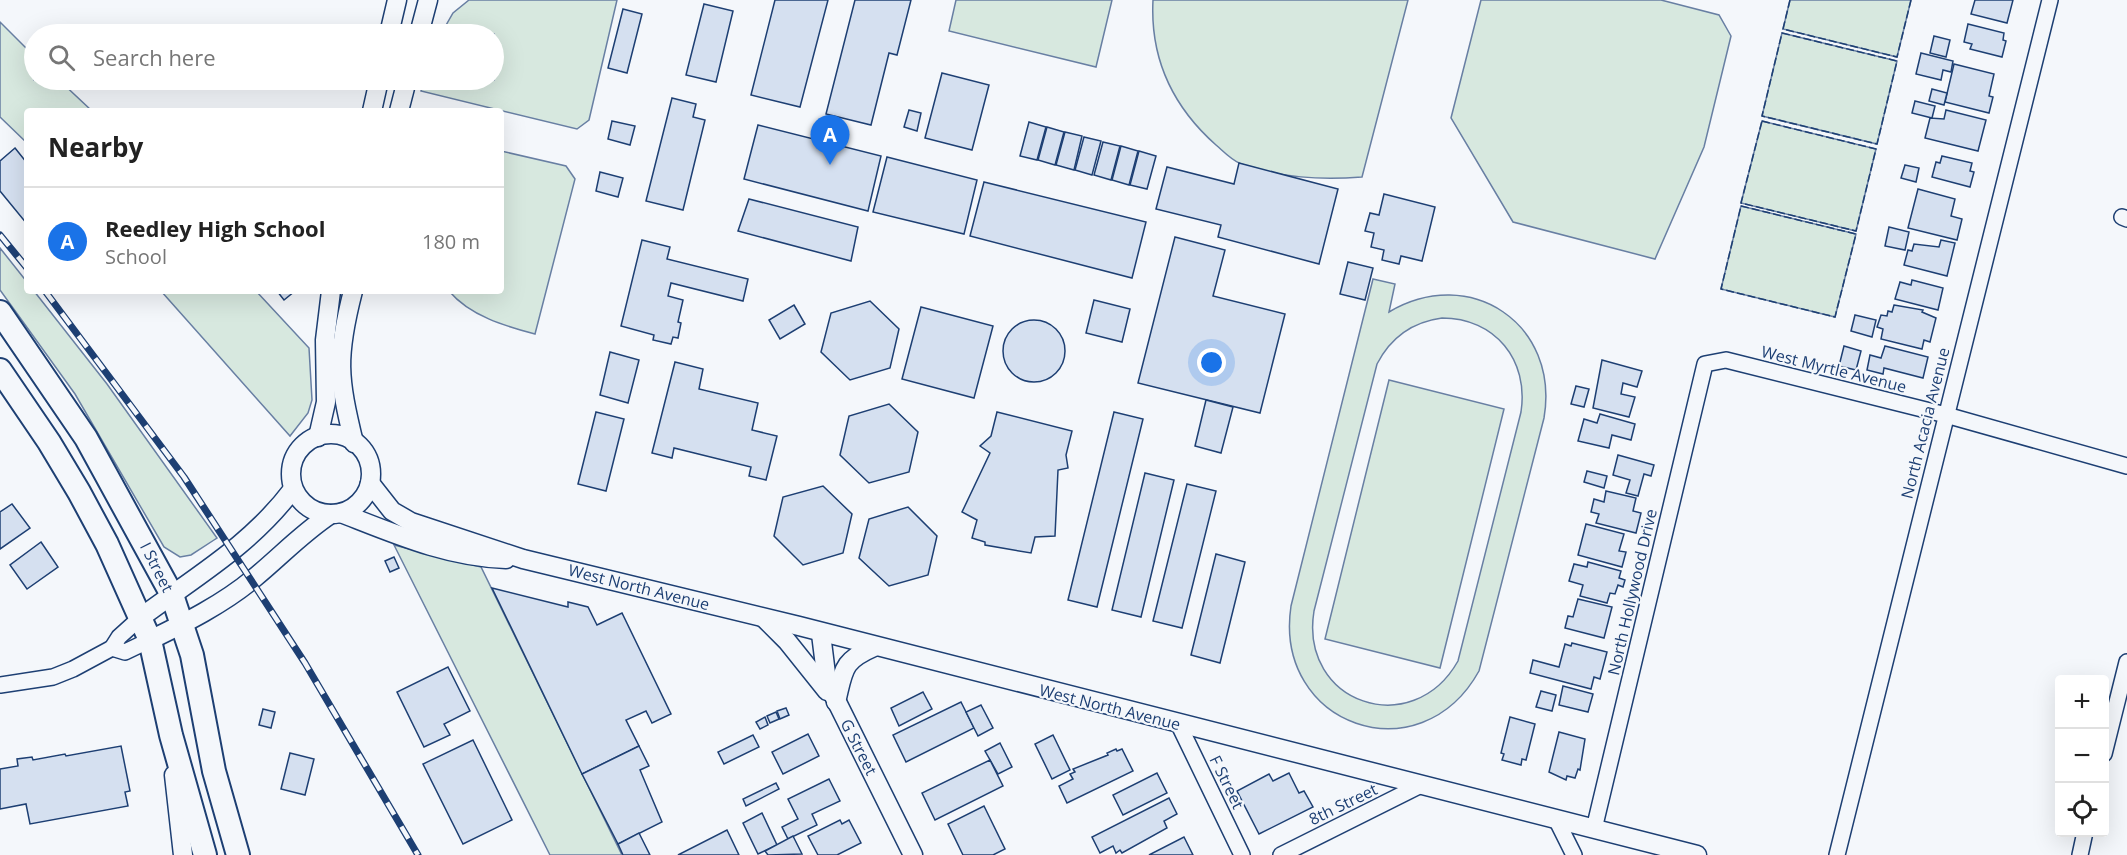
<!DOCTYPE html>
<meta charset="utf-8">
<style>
body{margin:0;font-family:"Open Sans",sans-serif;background:#f2f2f2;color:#222}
.controls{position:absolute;right:18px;bottom:18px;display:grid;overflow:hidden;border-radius:6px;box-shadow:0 6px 24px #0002}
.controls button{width:54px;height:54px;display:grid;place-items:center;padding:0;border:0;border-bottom:2px solid #e0e0e0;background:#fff;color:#222;font:30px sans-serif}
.you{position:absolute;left:1212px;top:363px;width:21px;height:21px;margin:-15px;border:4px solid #fff;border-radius:50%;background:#1a73e8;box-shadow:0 0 0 9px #1a73e833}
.badge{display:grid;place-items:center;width:39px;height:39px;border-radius:50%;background:#1a73e8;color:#fff;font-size:20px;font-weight:700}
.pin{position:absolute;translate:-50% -50px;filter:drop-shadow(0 2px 3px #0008)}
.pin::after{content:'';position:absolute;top:32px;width:21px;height:18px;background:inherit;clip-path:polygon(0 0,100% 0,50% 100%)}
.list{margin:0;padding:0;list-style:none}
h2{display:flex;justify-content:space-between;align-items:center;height:78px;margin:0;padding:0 24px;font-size:26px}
h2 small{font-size:20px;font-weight:400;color:#767676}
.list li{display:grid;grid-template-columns:39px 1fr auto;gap:18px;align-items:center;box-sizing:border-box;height:108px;padding:0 24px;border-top:2px solid #e0e0e0}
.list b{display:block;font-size:22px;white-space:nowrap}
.list p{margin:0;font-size:20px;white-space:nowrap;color:#767676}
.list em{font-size:20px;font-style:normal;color:#767676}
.icon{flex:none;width:33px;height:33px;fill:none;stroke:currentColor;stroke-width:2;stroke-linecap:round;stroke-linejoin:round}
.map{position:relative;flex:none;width:2127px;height:855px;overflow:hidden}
.search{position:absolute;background:#fff;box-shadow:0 6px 24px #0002;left:24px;top:24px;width:480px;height:66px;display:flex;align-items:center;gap:15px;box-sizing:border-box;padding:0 21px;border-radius:33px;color:#767676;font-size:22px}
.panel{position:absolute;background:#fff;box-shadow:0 6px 24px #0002;left:24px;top:108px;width:480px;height:186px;border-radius:6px}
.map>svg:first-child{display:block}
.green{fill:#d7e8df;stroke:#687fa3;stroke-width:1.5;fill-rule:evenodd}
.building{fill:#d5e0f0;stroke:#1d3f73;stroke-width:1.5}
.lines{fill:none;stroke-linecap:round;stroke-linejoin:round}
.minor-casing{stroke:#1d3f73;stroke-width:18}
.tertiary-casing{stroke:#1d3f73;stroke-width:21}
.primary-casing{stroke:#1d3f73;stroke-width:26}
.minor{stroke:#f4f7fb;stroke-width:15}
.tertiary{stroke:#f4f7fb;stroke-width:18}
.primary{stroke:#f4f7fb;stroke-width:22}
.rail-casing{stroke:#1d3f73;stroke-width:7}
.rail{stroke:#f4f7fb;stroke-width:4.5;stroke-dasharray:14;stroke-linecap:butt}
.fence{stroke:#1d3f73;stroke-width:1.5;stroke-dasharray:8 3;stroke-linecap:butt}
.labels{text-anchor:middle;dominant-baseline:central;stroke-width:4.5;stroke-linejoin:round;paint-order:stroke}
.street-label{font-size:16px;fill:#1d3f73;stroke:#f4f7fb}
</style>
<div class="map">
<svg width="2127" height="855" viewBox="0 0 2127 855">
<rect width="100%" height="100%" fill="#f4f7fb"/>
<g class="green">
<polygon points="469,0 617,0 589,120 577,129 421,91 424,80 494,80 494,34 441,34 453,13"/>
<polygon points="956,0 1112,0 1096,67 949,31"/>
<path d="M 1153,0 L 1408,0 L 1362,177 C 1320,180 1281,178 1241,164 C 1231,160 1223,151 1216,145 C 1172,106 1150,58 1153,0 Z"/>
<polygon points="1481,0 1661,0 1719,15 1731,36 1704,147 1655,259 1513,222 1451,118"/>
<polygon points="1790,0 1911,0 1897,57 1783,29"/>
<polygon points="0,22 34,56 34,80 59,80 92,111 27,111 27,143 0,117"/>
<polygon points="1782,33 1897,61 1877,144 1762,116"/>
<polygon points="1762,121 1876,149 1856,231 1741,203"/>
<path d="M 501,151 L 566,166 L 575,179 L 535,334 C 505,326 470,316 449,291 L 501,291 Z"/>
<polygon points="1741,206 1856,234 1835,317 1721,289"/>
<polygon points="0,248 27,282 27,291 34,291 107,384 217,538 214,540 191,555 180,557 164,547 75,394 0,290"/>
<path d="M 1373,279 L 1395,284 L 1389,312 C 1470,264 1560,324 1544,418 L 1479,671 C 1420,777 1273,726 1291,606 ZM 1442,318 C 1495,318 1529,360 1521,412 L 1458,661 C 1412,742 1299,703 1314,611 L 1377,364 C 1391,337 1412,322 1442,318 Z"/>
<polygon points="161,291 256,291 309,348 312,400 308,413 290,436"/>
<polygon points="1389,380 1504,409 1440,668 1325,639"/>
<polygon points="394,545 481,567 622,855 550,855"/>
</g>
<g class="building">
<polygon points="775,0 828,0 800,107 751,95"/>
<polygon points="855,0 911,0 897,55 889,53 871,125 826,114"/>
<polygon points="1975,0 2013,0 2007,23 1971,14"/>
<polygon points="704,4 733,11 716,82 686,75"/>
<polygon points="623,9 642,14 627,73 608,68"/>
<polygon points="1968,24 2004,33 2003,40 2006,41 2002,57 1970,49 1972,44 1964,42"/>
<polygon points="1934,36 1950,40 1946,57 1930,53"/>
<polygon points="1921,53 1953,61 1951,72 1943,70 1941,80 1916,74"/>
<polygon points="1954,64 1994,74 1989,96 1993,97 1989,113 1945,102"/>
<polygon points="942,73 989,85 972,150 925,138"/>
<polygon points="1932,89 1947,93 1944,105 1929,101"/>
<polygon points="672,98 696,104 693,117 705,120 683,210 646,201"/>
<polygon points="1915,101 1935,106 1932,118 1912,113"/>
<polygon points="909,110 921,113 917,131 904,127"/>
<polygon points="1946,110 1986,120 1978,151 1925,138 1930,118 1944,119"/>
<polygon points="612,121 635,126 630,145 608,139"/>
<polygon points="1029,122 1046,127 1037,160 1020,156"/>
<polygon points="758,125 881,156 868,211 744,179"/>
<polygon points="1047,127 1064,132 1055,165 1038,160"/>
<polygon points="1065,132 1082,136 1074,170 1056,165"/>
<polygon points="1084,137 1101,141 1092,175 1075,170"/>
<polygon points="1103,142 1120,146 1111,180 1094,175"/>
<polygon points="1121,146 1138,151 1129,185 1112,180"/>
<polygon points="15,148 27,163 27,224 0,191 0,161"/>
<polygon points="1139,151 1156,156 1147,189 1130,185"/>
<polygon points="1942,156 1972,163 1970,171 1974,172 1970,187 1932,177 1936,162 1940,163"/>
<polygon points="887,157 977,180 964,234 873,212"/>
<polygon points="1239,163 1338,189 1319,264 1218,237 1221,225 1156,209 1167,167 1234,184"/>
<polygon points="1905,165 1919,168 1916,182 1901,178"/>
<polygon points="600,172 623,178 618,197 596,191"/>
<polygon points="984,182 1146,222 1132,278 970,236"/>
<polygon points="1918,189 1955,199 1951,216 1962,219 1957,240 1908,228"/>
<polygon points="1384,194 1435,207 1422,261 1401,256 1399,264 1382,260 1384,250 1371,247 1374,233 1365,231 1370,213 1379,215"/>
<polygon points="749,199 858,227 851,261 738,231"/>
<polygon points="1889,227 1909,232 1905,250 1885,246"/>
<polygon points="1175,237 1225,250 1213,296 1285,314 1260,413 1138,383"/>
<polygon points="642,240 670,247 667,259 748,279 743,301 671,283 668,296 683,300 678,322 681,323 678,338 673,337 671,344 653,340 654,335 621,326"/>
<polygon points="1941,240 1955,243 1947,276 1904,265 1908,250 1912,251 1914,244 1939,247"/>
<polygon points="1348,262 1373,268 1365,300 1340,294"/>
<polygon points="1912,280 1943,288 1938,310 1895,299 1900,282 1911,285"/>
<polygon points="277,291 295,291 284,300"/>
<polygon points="1094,300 1130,309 1122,342 1086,333"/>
<polygon points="870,301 899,329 890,368 850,380 821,352 831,313"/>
<polygon points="794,305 805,324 780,339 769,320"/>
<polygon points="1894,305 1923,310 1922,312 1936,318 1930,342 1924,340 1922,349 1881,339 1883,329 1877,327 1881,315 1887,316 1888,311 1892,312"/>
<polygon points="921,307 993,326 974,398 902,379"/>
<polygon points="1855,315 1876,320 1872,337 1851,331"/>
<circle cx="1034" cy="351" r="31"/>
<polygon points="1844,346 1861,351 1856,370 1839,366"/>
<polygon points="1885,346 1928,357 1923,378 1884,368 1883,374 1867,370 1870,355 1881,358"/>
<polygon points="610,352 639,360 628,403 600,395"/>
<polygon points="1602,360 1642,371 1637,387 1623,383 1621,394 1635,397 1629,417 1593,408"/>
<polygon points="675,362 703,369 699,389 758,403 752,430 777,436 766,480 749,476 751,467 674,448 672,458 652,453"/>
<polygon points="1576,386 1589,389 1584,407 1571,404"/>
<polygon points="1206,400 1233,407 1221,453 1195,446"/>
<polygon points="889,404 918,432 909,472 869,483 840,455 849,416"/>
<polygon points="596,412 624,419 606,491 578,484"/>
<polygon points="997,412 1072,431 1066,455 1068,468 1058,470 1055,536 1035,537 1031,553 985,545 985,542 972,538 977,520 962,512 990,453 980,446 991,436"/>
<polygon points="1114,412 1143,419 1097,607 1068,600"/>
<polygon points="1600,414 1635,424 1631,440 1612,435 1609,448 1578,441 1584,419 1597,423"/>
<polygon points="1618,455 1654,465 1651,476 1644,474 1638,496 1626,493 1630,480 1613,475"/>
<polygon points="1587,471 1607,476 1604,488 1584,482"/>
<polygon points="1145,473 1174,480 1141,617 1112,610"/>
<polygon points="1187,484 1216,491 1182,628 1153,621"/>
<polygon points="823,486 852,514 843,553 803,565 774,536 783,497"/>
<polygon points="1606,491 1636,498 1633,511 1641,513 1636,533 1596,523 1599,514 1591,512 1594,499 1604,502"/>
<polygon points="12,504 30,528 0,549 0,512"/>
<polygon points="908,507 937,536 928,575 889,586 859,558 869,519"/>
<polygon points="1586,524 1624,534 1619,551 1626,552 1622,567 1578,555"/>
<polygon points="41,542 58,567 27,589 10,565"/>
<polygon points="1216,554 1245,562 1220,663 1191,655"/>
<polygon points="394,557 399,568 390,572 385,561"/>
<polygon points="1588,562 1621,571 1619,578 1625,580 1623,587 1618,585 1615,594 1610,593 1607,603 1580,596 1583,585 1569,581 1574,564 1587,567"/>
<polygon points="492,588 568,607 568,602 588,607 597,625 622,613 671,714 652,723 646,711 626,720 639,746 582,774"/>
<polygon points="1578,599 1612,607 1604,638 1565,628 1568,616 1573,617"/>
<polygon points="1572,643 1607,652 1600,679 1594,677 1591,689 1530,673 1533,660 1559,667 1565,644 1571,646"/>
<polygon points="448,667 470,711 444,724 450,735 424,747 397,692"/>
<polygon points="1563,686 1593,694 1588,712 1559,705"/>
<polygon points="1541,691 1556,695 1552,711 1536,707"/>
<polygon points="923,692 932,709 899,726 891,708"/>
<polygon points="961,702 974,728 906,762 893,735"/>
<polygon points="981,705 993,728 978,736 966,712"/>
<polygon points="786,708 789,715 780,719 777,711"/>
<polygon points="263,709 275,712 271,728 259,725"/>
<polygon points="776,712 779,719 770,723 767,716"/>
<polygon points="765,717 768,725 760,729 756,722"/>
<polygon points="1510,717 1535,724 1526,760 1522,759 1521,765 1502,760 1504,754 1501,753"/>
<polygon points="1559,732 1585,739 1580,770 1578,769 1575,778 1567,776 1566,780 1549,772"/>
<polygon points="808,734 819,756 783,774 772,752"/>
<polygon points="753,735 759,747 724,764 718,752"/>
<polygon points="1053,735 1070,770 1052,779 1035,744"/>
<polygon points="473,740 512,820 463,844 423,764"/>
<polygon points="1000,743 1012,767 998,774 985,751"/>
<polygon points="121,746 130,791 125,792 128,806 30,824 26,804 0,809 0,769 18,766 17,759 32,757 33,760 65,754 66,756"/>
<polygon points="639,746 649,766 640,770 662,822 618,844 582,774"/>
<polygon points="1116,749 1117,751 1122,749 1133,771 1067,803 1059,786 1073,779 1070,774 1075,772 1073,769 1108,755 1107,753"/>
<polygon points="290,753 314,759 305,795 281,789"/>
<polygon points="990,760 1003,786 935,820 922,793"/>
<polygon points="1157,773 1167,793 1123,815 1113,795"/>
<polygon points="1289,773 1299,793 1304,791 1313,807 1259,834 1237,791 1269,774 1273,781"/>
<polygon points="829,779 840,801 812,814 817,825 788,839 782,827 798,819 788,799"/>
<polygon points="776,783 779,789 746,806 743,799"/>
<polygon points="1169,798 1177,814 1164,821 1167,828 1122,853 1120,850 1116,853 1113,846 1100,853 1092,837"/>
<polygon points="984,806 1005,849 993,855 963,855 948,824"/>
<polygon points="762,813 777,845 758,854 743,823"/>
<polygon points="840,820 842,824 849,820 861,843 837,855 818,855 808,836"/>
<polygon points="727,830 739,855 678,855"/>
<polygon points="639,833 650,855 623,855 618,844"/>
<polygon points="793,836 802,854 768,855 765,851"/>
<polygon points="1184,837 1193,855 1149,855"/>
</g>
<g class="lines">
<defs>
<g id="minor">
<polyline points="2122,217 2127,219"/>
<polyline points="112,648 125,652 150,640"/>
<polyline points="0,685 53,677 73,669 112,648 119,637 140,618"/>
<polyline points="1179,725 1242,855"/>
<polyline points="2104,754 2127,662"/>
<polyline points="1557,821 1574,855"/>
<polyline points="1594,829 1705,364 1726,360 1946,415 2127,466"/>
<polyline points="1281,855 1421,785"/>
<polyline points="1837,855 2050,0"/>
<polyline points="2080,855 2085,832"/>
</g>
<g id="tertiary">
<polyline points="389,34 397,0"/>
<polyline points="419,34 428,0"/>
<polyline points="372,111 379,80"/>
<polyline points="399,111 407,80"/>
<path d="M 353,291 C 336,357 338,377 354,443"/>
<circle cx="331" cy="474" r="40"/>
<polyline points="318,437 326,402 325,340 331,291"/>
<polyline points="370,483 392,511 411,522 523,559 799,626 1697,855"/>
<path d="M 341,513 C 395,534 447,557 506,559"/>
<path d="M 140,618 C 196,576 250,546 293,489"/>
<polyline points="765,619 787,641 827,691"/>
<polyline points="821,634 827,682 913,855"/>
<path d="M 150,640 C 185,623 223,604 253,579 C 280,557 302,533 331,514"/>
<path d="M 836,702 C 844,669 842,661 874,647"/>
<polyline points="174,775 183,855"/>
</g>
<g id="primary">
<polyline points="0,312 86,438 172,595 192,655 214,771 238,855"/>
<polyline points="0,370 49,442 79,492 107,544 150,640 171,735 205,855"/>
</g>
</defs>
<use href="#minor" class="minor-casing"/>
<use href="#tertiary" class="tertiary-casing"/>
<use href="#primary" class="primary-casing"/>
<use href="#minor" class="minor"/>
<use href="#tertiary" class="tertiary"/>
<use href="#primary" class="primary"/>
<defs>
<g id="rail">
<polyline points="0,235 27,268"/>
<polyline points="45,291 184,477 305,663 418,855"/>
</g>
</defs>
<use href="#rail" class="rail-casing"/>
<use href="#rail" class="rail"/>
<g class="fence">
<polyline points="1790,0 1783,29 1897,57 1911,0"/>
<polygon points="1782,33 1897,61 1877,144 1762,116"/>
<polygon points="1762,121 1876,149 1856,231 1741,203"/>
<polygon points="1741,206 1856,234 1835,317 1721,289"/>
</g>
</g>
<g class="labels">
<g class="street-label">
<text transform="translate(1834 369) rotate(14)">West Myrtle Avenue</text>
<text transform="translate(1925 423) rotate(-76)">North Acacia Avenue</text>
<text transform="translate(157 567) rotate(63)">I Street</text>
<text transform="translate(639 587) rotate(14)">West North Avenue</text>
<text transform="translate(1632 592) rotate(-77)">North Hollywood Drive</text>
<text transform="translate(1110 707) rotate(14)">West North Avenue</text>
<text transform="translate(859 747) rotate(63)">G Street</text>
<text transform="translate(1227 782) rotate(64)">F Street</text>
<text transform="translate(1343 804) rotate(-26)">8th Street</text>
</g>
</g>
</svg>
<div class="controls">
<button>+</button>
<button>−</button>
<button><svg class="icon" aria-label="locate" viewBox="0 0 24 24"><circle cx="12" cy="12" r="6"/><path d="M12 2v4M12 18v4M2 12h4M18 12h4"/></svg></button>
</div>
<div class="you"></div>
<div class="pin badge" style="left:830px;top:165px">A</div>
<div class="search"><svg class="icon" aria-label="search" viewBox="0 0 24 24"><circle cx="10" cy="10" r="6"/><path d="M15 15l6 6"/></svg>Search here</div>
<section class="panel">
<h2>Nearby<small></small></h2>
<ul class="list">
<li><span class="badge">A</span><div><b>Reedley High School</b><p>School</p></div><em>180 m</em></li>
</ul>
</section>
</div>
